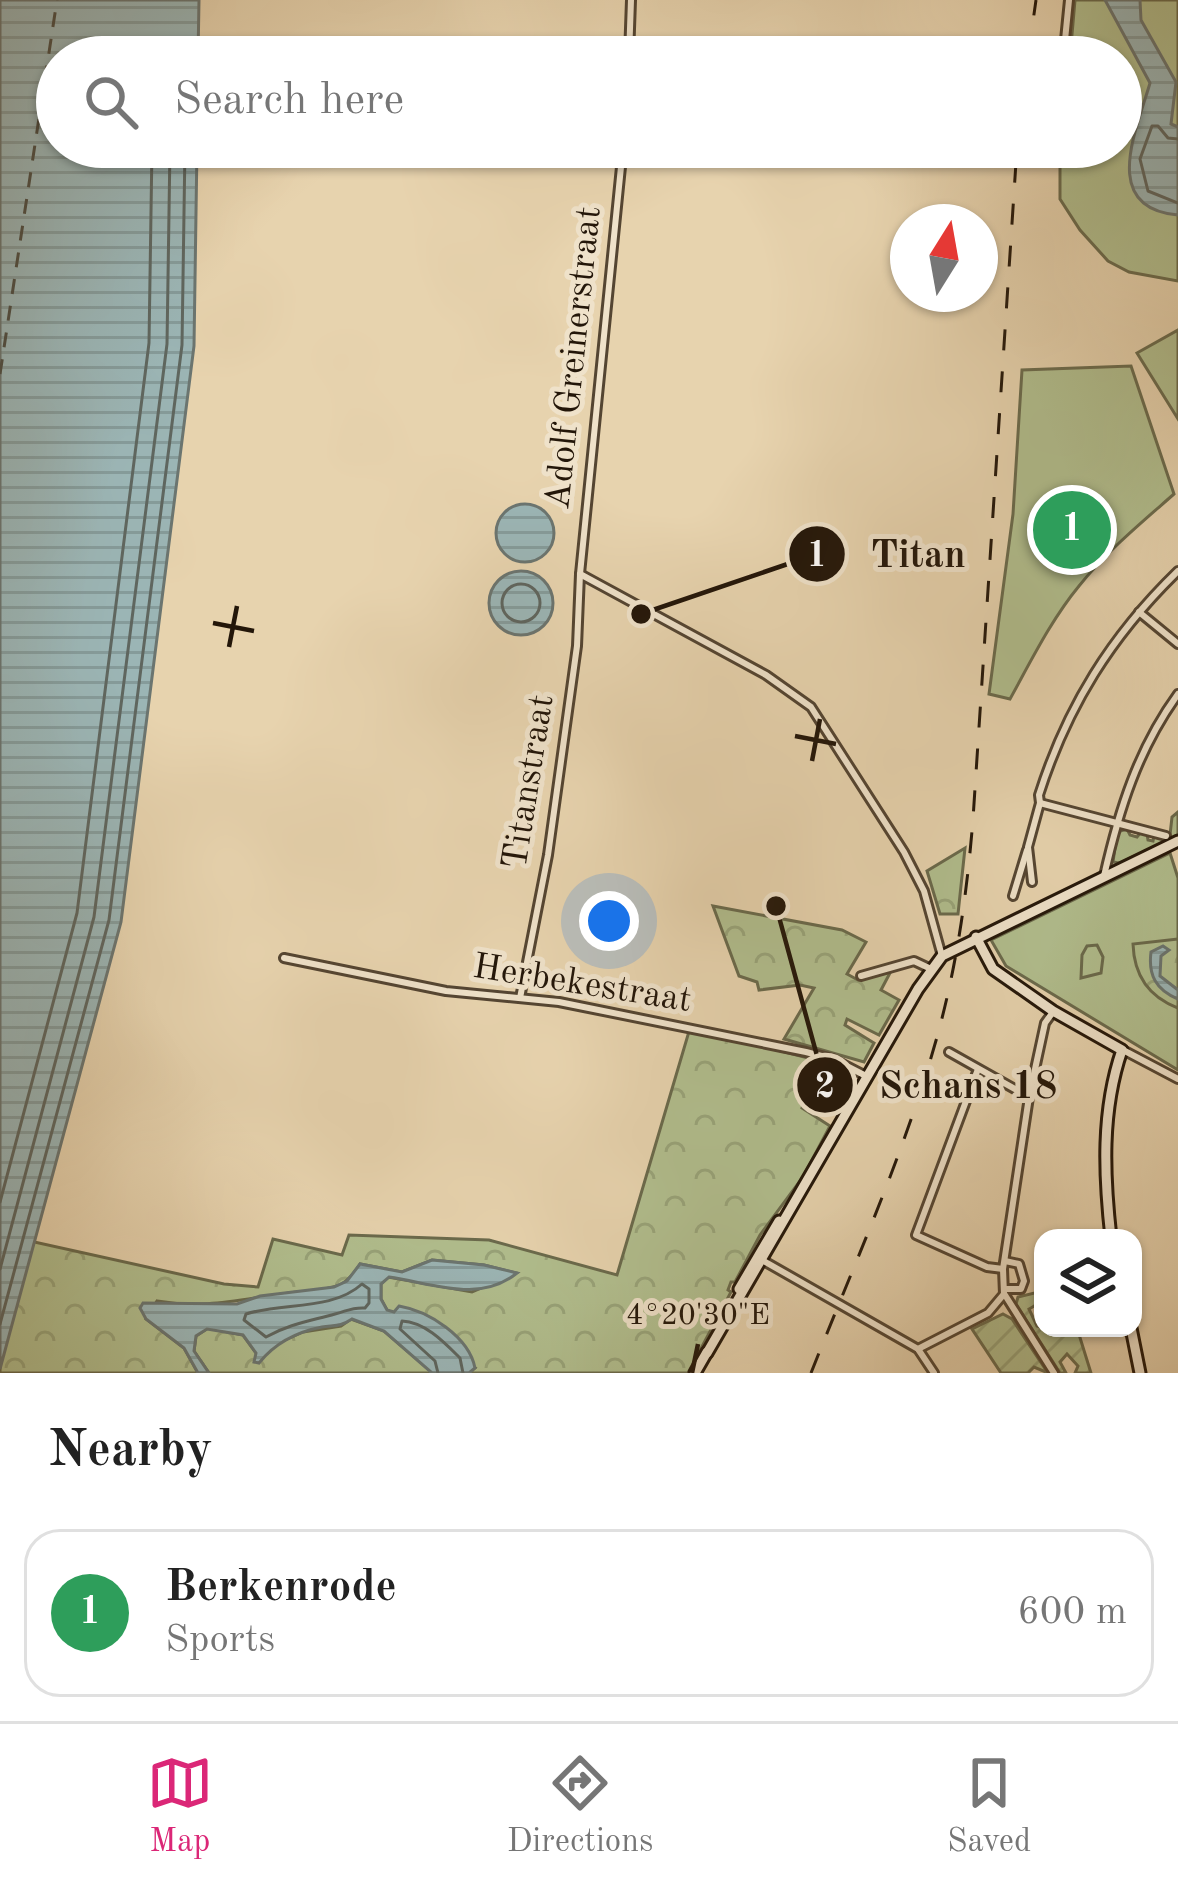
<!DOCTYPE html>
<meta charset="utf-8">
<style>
body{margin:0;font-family:"Old Standard TT",serif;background:#f6f6f6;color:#222}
.controls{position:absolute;right:36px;bottom:36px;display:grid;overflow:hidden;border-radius:24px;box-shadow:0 3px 9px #0004}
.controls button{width:108px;height:108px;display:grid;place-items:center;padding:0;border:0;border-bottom:3px solid #e0e0e0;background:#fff;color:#222;font:60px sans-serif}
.compass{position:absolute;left:890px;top:204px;width:108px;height:108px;border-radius:50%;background:#fff;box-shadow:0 3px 9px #0004;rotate:11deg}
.you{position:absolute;left:609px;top:921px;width:42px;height:42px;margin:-30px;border:9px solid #fff;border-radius:50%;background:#1a73e8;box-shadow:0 0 0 18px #1a73e833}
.badge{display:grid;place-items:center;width:78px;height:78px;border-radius:50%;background:#db2777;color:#fff;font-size:39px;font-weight:700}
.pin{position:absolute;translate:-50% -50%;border:6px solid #fff;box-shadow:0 3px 12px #0006}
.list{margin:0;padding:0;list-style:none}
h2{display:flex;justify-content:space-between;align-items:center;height:156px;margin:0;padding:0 48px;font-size:51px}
h2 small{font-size:39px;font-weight:400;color:#767676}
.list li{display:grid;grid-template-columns:78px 1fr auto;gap:36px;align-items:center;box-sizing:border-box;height:168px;margin:0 24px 24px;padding:0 24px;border:3px solid #e0e0e0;border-radius:36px}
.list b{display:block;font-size:45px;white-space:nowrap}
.list p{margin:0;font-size:39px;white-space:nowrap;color:#767676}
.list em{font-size:39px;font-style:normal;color:#767676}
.icon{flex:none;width:66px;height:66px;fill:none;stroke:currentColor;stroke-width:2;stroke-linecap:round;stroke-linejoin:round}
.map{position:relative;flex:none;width:1178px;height:1373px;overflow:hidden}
.search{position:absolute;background:#fff;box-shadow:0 3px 9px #0004;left:36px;right:36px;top:36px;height:132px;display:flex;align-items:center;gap:30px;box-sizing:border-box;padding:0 42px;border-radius:66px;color:#767676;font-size:45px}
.sheet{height:348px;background:#fff}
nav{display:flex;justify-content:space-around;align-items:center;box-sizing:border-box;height:168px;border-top:3px solid #e0e0e0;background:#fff;font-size:33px;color:#767676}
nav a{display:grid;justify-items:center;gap:6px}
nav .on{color:#db2777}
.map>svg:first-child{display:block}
.green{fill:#b1be8e;stroke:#6a6a4c;stroke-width:3}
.forest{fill:url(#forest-crowns);stroke:#6a6a4c;stroke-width:3}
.garden{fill:url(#garden-furrows);stroke:#6a6a4c;stroke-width:3}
.water{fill:url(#water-rules);stroke:#6b7570;stroke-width:3}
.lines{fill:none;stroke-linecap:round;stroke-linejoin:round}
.shore{stroke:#5f665f;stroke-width:3}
.ferry{stroke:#4d4e45;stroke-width:3;stroke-dasharray:15 12;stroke-linecap:butt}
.street-casing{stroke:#544532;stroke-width:12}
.secondary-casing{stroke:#231609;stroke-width:15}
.street{stroke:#efe2ca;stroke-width:6}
.secondary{stroke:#efe2ca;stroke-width:9}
.rail{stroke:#231609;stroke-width:3;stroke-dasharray:21 21;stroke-linecap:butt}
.ticks{fill:none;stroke:#231609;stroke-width:4.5}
.labels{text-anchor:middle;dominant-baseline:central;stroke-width:10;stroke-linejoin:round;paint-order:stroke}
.street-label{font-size:36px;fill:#231609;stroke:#efe2ca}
.ticks-label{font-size:30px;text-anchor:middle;fill:#231609;stroke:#efe2ca;stroke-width:10;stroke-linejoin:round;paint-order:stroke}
.leader{fill:none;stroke:#231609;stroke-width:4.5}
.callout-dot{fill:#231609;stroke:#efe2ca;stroke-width:4.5}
.mark-label{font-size:36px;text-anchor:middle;font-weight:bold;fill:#fff}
.callout-label{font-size:39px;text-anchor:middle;font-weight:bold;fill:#231609;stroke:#efe2ca;stroke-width:10;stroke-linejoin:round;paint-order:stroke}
</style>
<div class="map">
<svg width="1178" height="1373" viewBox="0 0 1178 1373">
<defs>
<pattern id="forest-crowns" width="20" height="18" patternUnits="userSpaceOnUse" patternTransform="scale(3)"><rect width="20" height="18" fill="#b1be8e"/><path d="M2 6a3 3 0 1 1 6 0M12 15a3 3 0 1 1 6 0" fill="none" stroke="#98a379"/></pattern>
<pattern id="garden-furrows" width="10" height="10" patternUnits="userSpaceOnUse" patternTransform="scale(3)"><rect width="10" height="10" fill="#b1be8e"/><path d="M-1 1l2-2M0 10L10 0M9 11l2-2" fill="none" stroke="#98a379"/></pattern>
<pattern id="water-rules" width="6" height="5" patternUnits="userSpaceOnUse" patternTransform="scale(3)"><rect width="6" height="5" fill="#9bb5b5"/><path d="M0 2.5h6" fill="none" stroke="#859b9a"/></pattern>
</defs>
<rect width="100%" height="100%" fill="#e7d3ae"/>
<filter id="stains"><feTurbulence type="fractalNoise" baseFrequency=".00167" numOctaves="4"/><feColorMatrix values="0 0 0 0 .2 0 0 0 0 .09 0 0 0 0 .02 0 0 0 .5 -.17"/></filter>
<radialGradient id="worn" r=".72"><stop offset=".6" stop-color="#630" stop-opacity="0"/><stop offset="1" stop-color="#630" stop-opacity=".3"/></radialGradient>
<g class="green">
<polygon points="1075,0 1178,0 1178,281 1129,272 1108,261 1080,230 1060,199 1060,147 1121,147 1121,57 1070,57"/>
<polygon points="1178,330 1178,419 1137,353"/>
<path d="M 1131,366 L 1174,494 C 1141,523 1107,551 1079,586 C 1051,620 1031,661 1010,699 L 989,694 L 1013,514 L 1022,370 Z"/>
<polygon points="1178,812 1178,836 1119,863 1113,862 1117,832 1127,829 1130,835 1137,837 1141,832 1147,834 1148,840 1153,841 1154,836 1166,839 1170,835 1172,817"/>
<polygon points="1170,853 1178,878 1178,1070 1006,966 991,940"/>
</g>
<g class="forest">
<polygon points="965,848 958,914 940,914 927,871"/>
<polygon points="713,906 842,930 866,942 847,974 858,980 891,971 881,990 899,1000 879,1035 847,1019 845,1025 874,1043 864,1062 784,1039 814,988 800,985 759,990 757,982 739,976"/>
<path d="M 1178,939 L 1178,1008 C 1149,997 1134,975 1133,944 Z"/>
<polygon points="1097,945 1103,957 1101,973 1081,978 1082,955 1087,946"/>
<path d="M 690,1028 L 816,1060 L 852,1078 L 843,1098 L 814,1084 L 802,1108 L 830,1126 L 803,1177 L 760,1235 L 735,1282 L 731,1282 L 728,1290 L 731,1292 L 688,1373 L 469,1373 L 475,1368 L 387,1310 L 381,1299 L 381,1284 L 388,1277 L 472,1292 L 516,1273 L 484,1265 L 432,1260 L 402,1272 L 360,1264 C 354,1273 349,1280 340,1285 C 323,1292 300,1291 282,1294 C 237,1300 203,1309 157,1301 L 146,1319 L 184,1348 L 198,1373 L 0,1373 L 0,1355 L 30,1241 L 224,1284 L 258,1287 L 273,1239 L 342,1255 L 349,1235 L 489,1240 L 617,1275 Z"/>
<polygon points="351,1319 384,1331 433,1373 209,1373 194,1351 196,1336 208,1328 243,1335 256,1353 303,1332 341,1326"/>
</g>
<g class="garden">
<polygon points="1043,1276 1043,1312 1036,1305 1029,1309 1037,1326 1043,1328 1077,1328 1091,1373 1075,1373 1078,1366 1067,1354 1060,1362 1066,1373 1060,1373 1016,1304 1018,1297 1039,1292 1036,1277"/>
<polygon points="1003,1314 1012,1319 1048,1373 1034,1367 1028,1373 1001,1373 972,1329"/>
</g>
<g class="water">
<polygon points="0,0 199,0 198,57 57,57 57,147 197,147 194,346 121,922 0,1369"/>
<path d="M 1105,0 L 1140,0 L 1141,20 L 1176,82 L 1171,124 L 1178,127 L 1178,215 C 1099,208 1137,129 1150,83 Z"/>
<circle cx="525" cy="533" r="29"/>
<circle cx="521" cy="603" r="32"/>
<path d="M 1163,946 L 1169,950 L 1161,956 L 1160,976 L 1178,990 L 1178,999 C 1156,990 1148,975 1151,952 Z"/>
<path d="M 432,1260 L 484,1265 L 517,1273 C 479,1304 432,1283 389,1277 L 381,1284 L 381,1299 L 387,1310 L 394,1312 L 399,1306 C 429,1311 469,1337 475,1368 L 469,1373 L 432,1373 L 384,1331 L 352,1319 C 340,1327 335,1325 322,1327 C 296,1332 275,1343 259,1363 L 254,1362 L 256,1353 L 243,1335 L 207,1329 L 196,1336 L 194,1351 L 209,1373 L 198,1373 L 184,1348 L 146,1319 L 140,1308 L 143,1303 L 237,1304 L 260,1296 L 334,1287 L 347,1281 L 360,1264 L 402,1272 Z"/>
</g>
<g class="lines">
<g class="shore">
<polyline points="1178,139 1168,138 1158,126 1152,126 1140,159 1148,191 1178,203"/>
<circle cx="521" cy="603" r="19"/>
<polyline points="0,1202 77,913 149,343 152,147"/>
<polyline points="0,1269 94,917 167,344 170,147"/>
<path d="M 362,1284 L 369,1289 L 369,1303 L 365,1308 C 352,1307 347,1311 335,1314 C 310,1321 289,1324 266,1337 L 244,1320 L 246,1314 C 283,1302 332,1311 362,1284 Z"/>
<polyline points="0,1324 109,920 182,345 185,147"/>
<path d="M 438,1373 L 435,1361 L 400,1329 L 402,1321 C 425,1322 444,1342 460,1358 L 463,1373"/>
</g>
<polyline class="ferry" points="0,374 57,0"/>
<defs>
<g id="street">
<polyline points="1065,40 1069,0"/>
<polyline points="629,57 631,0"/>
<polyline points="580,574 766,675 811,707 904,852 924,891 942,956"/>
<polyline points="1139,612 1178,644"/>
<polyline points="1040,803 1166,836"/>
<path d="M 1104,876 C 1119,810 1138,749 1178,694"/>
<path d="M 1032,882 L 1028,847 L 1040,803 L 1039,795 C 1067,707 1111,636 1178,571"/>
<polyline points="1013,896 1027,850"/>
<polyline points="284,958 446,991 559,1002 806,1052 833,1059 868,1077"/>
<polyline points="861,976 914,961 931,969"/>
<polyline points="520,998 548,855 577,646 580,574 623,147"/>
<polyline points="1123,1050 1178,1079"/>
<polyline points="949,1052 1029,1097"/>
<polyline points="978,1069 916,1235 987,1267 1003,1269"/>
<polyline points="762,1260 918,1349 934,1373"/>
<polyline points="1004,1289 1021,1289 1024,1281 1019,1264 1005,1261"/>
<polyline points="1005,1295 1054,1373"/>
<polyline points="918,1349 988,1313 1004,1294 1003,1269 1029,1097 1045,1023 1053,1012"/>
</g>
<g id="secondary">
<path d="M 976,937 L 993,969 L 1053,1011 L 1122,1050 C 1101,1111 1104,1175 1111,1238"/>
<polyline points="739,1289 779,1221"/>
<polyline points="1131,1328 1140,1373"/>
<polyline points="707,1353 918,989 942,956 1178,841"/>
<polyline points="695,1373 707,1352"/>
</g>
</defs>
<use href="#street" class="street-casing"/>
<use href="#secondary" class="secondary-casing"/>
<use href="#street" class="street"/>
<use href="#secondary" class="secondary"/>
<g class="rail">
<polyline points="1028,57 1036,0"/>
<path d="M 811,1373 C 855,1262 905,1152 937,1037 C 957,965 967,893 973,819 L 1017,147"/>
</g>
</g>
<path class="ticks" d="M 213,623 L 254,631M 229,647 L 237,606M 795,736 L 836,744M 812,761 L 820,719M 692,1373 L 698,1344"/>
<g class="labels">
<g class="street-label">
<text transform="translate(575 358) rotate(-84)">Adolf Greinerstraat</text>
<text transform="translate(530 782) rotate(-81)">Titanstraat</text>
<text transform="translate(582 985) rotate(9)">Herbekestraat</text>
</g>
</g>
<g class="ticks-label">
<text x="698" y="1324">4°20'30"E</text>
</g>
<path class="leader" d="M641 614L817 554M776 906L825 1085"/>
<g class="callout-dot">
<circle cx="641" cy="614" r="12"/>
<circle cx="776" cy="906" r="12"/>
<circle cx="817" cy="554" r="30"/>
<circle cx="825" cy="1085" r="30"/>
</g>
<g class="mark-label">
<text x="817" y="566">1</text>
<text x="825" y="1097">2</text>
</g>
<g class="callout-label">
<text x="918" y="567">Titan</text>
<text x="968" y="1098">Schans 18</text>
</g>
<rect width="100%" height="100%" filter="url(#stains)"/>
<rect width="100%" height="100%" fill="url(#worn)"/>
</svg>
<div class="controls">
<button><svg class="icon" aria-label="layers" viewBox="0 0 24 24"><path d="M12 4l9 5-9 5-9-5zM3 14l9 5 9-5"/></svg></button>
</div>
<svg class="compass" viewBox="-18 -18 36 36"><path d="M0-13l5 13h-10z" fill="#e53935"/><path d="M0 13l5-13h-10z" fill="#767676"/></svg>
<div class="you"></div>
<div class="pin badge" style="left:1072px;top:530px;background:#2e9e5b">1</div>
<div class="search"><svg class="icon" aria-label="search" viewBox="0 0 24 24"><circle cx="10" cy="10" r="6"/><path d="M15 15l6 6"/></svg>Search here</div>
</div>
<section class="sheet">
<h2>Nearby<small></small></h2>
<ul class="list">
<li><span class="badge" style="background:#2e9e5b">1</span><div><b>Berkenrode</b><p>Sports</p></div><em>600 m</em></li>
</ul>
</section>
<nav>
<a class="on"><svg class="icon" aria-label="map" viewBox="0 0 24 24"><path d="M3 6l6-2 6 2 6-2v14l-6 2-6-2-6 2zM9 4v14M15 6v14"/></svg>Map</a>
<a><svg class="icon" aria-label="directions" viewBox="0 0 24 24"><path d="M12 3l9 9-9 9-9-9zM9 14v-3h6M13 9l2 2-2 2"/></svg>Directions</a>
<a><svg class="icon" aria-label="saved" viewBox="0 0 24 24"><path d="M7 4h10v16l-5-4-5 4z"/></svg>Saved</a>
</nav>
